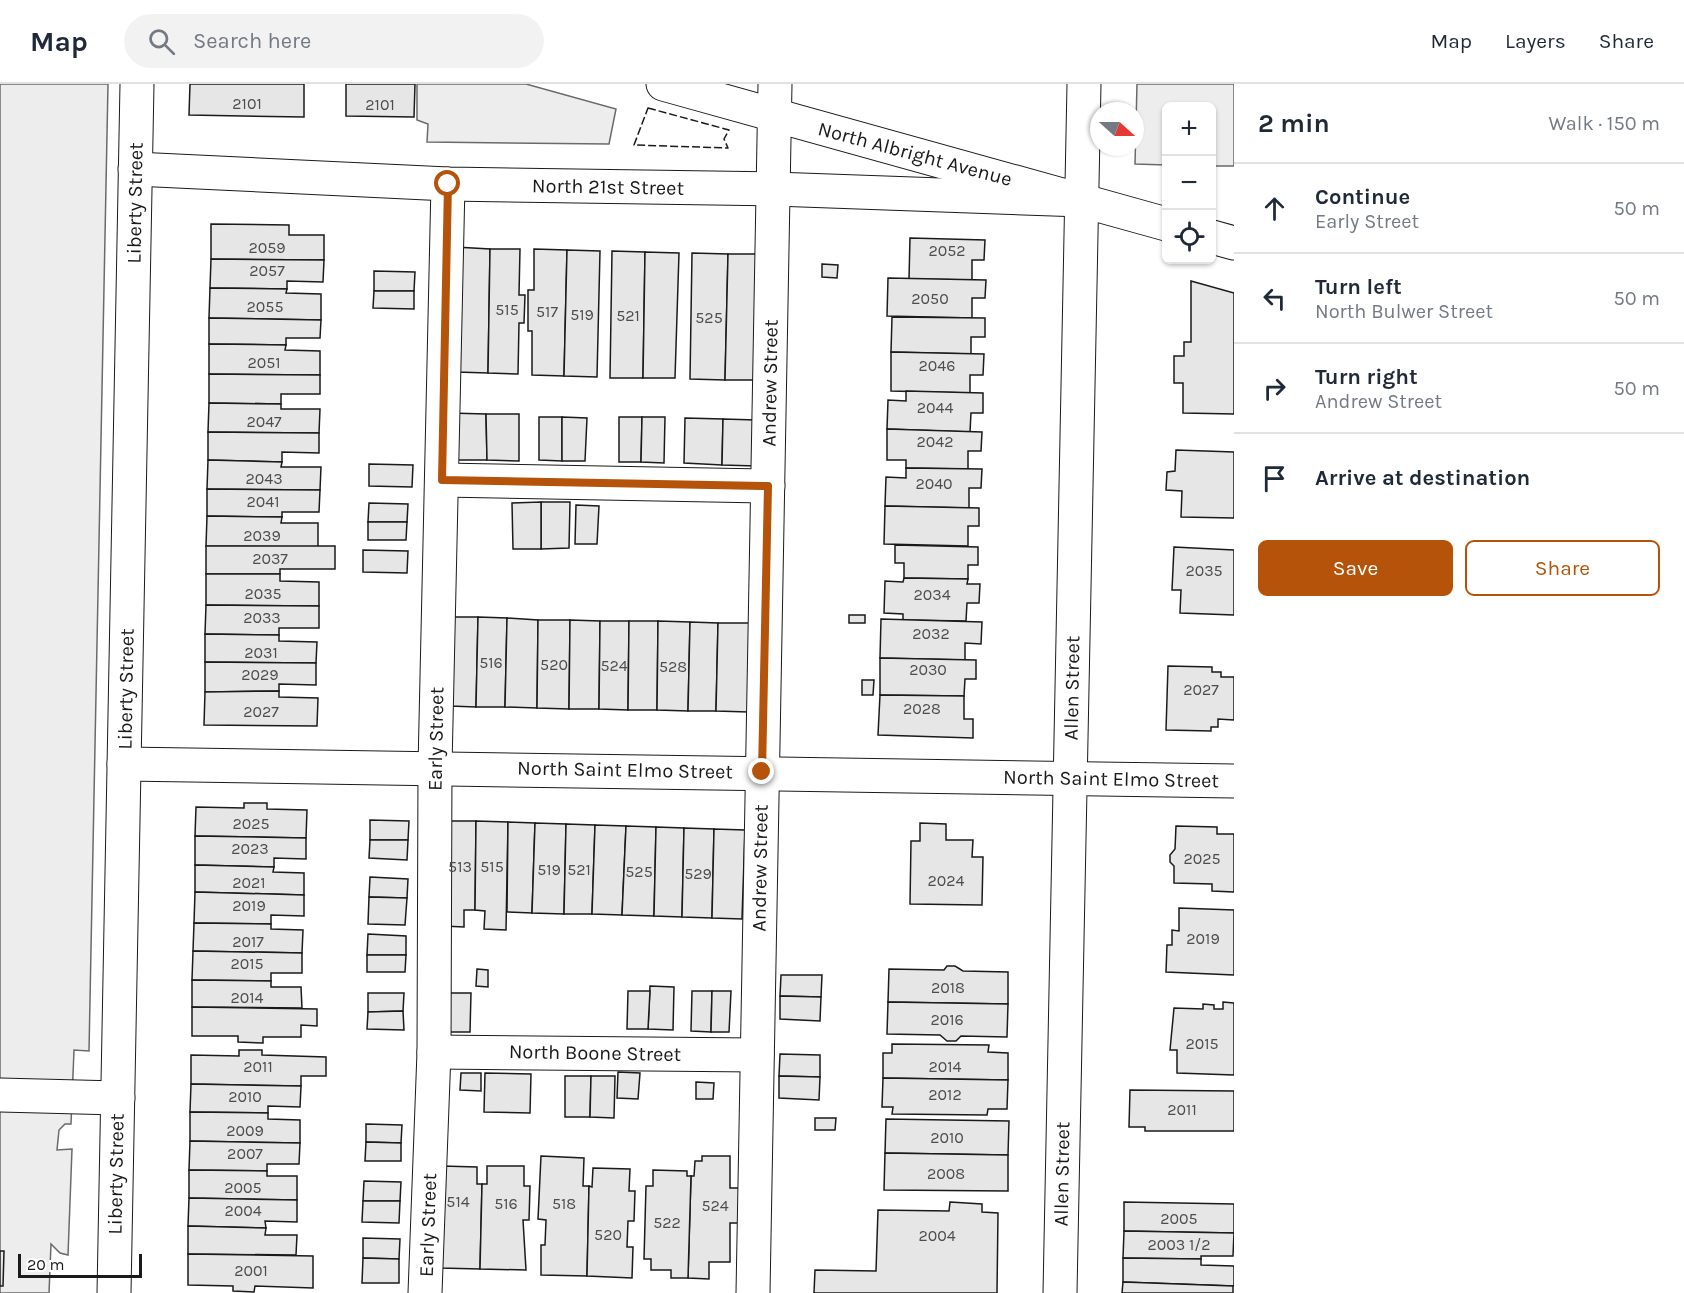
<!DOCTYPE html>
<meta charset="utf-8">
<style>
body{margin:0;font-family:Karla,sans-serif;background:#f2f2f3;color:#1f2937}
.controls{position:absolute;right:18px;top:18px;display:grid;overflow:hidden;border-radius:9px;box-shadow:0 2px 4px #0004}
.controls button{width:54px;height:54px;display:grid;place-items:center;padding:0;border:0;border-bottom:2px solid #e0e1e3;background:#fff;color:#1f2937;font:30px sans-serif}
.compass{position:absolute;left:1090px;top:18px;width:54px;height:54px;border-radius:50%;background:#fff;box-shadow:0 2px 4px #0004;rotate:111deg}
.scale{position:absolute;left:18px;bottom:15px;width:124px;box-sizing:border-box;padding-left:6px;border:3px solid #1a1a1a;border-top:0;font-size:16px;line-height:21px;white-space:nowrap;color:#1a1a1a;-webkit-text-stroke:4px #fff;paint-order:stroke}
.stop{position:absolute;width:18px;height:18px;margin:-14px;border:4px solid #b45309;border-radius:50%;background:#fff}
.stop.end{background:#b45309;border-color:#fff;box-shadow:0 2px 6px #0008}
.list{margin:0;padding:0;list-style:none}
h2{display:flex;justify-content:space-between;align-items:center;height:78px;margin:0;padding:0 24px;font-size:26px}
h2 small{font-size:20px;font-weight:400;color:#747a83}
.list li{display:grid;grid-template-columns:39px 1fr auto;gap:18px;align-items:center;box-sizing:border-box;height:90px;padding:0 24px;border-top:2px solid #e0e1e3}
.list b{display:block;font-size:22px;white-space:nowrap}
.list p{margin:0;font-size:20px;white-space:nowrap;color:#747a83}
.list em{font-size:20px;font-style:normal;color:#747a83}
.actions{display:flex;gap:12px;padding:18px 24px}
.actions a{flex:1;padding:14px 0;border:2px solid #b45309;border-radius:9px;text-align:center;font-size:21px;color:#b45309}
.actions .main{background:#b45309;color:#fff}
.icon{flex:none;width:33px;height:33px;fill:none;stroke:currentColor;stroke-width:2;stroke-linecap:round;stroke-linejoin:round}
.map{position:relative;flex:none;width:1234px;height:1209px;overflow:hidden}
header{display:flex;align-items:center;gap:36px;box-sizing:border-box;height:84px;padding:0 30px;background:#fff;border-bottom:2px solid #e0e1e3}
header strong{font-size:28px}
nav{display:flex;gap:33px;margin-inline-start:auto;font-size:21px}
.search{width:420px;height:54px;background:#f2f2f3;display:flex;align-items:center;gap:15px;box-sizing:border-box;padding:0 21px;border-radius:33px;color:#747a83;font-size:22px}
main{display:flex}
aside{flex:1;background:#fff}
.map>svg:first-child{display:block}
.built{fill:#ededed;stroke:#6a6a6a;stroke-width:1.5}
.building{fill:#e6e6e6;stroke:#1a1a1a;stroke-width:1.5}
.lines{fill:none;stroke-linecap:round;stroke-linejoin:round}
.minor-casing{stroke:#1a1a1a;stroke-width:35}
.minor{stroke:#fff;stroke-width:33}
.fence{stroke:#1a1a1a;stroke-width:1.5;stroke-dasharray:8 3;stroke-linecap:butt}
.route{stroke:#b45309;stroke-width:8}
.labels{text-anchor:middle;dominant-baseline:central;stroke-width:4.5;stroke-linejoin:round;paint-order:stroke}
.number-label{font-size:16px;fill:#4d4d4d}
.street-label{font-size:20px;fill:#1a1a1a;stroke:#fff}
</style>
<header>
<strong>Map</strong>
<div class="search"><svg class="icon" aria-label="search" viewBox="0 0 24 24"><circle cx="10" cy="10" r="6"/><path d="M15 15l6 6"/></svg>Search here</div>
<nav><a>Map</a><a>Layers</a><a>Share</a></nav>
</header>
<main>
<div class="map">
<svg width="1234" height="1209" viewBox="0 0 1234 1209">
<rect width="100%" height="100%" fill="#fff"/>
<g class="built">
<polygon points="0,0 108,0 89,967 74,966 71,1040 65,1040 59,1046 57,1066 72,1065 68,1171 60,1169 51,1160 49,1209 0,1209"/>
<polygon points="417,0 526,0 616,25 609,60 427,58 428,40 417,36"/>
<polygon points="1137,0 1234,0 1234,82 1212,82 1212,22 1166,22 1166,81 1135,80"/>
</g>
<g class="building">
<polygon points="190,0 304,0 304,33 189,31"/>
<polygon points="346,0 415,0 414,33 346,32"/>
<polygon points="211,140 289,141 289,151 324,151 324,176 211,175"/>
<polygon points="910,154 985,156 984,176 972,176 972,196 909,195"/>
<polygon points="455,163 490,165 488,289 456,288"/>
<polygon points="490,165 520,165 519,211 525,211 524,239 519,239 518,290 488,289"/>
<polygon points="534,165 567,166 564,292 532,291 532,247 528,247 528,206 534,206"/>
<polygon points="567,166 600,167 597,293 564,292"/>
<polygon points="612,167 645,168 643,294 610,294"/>
<polygon points="645,168 679,169 675,294 643,294"/>
<polygon points="692,169 728,170 725,296 690,295"/>
<polygon points="728,170 759,170 756,296 725,296"/>
<polygon points="211,175 324,176 323,198 287,197 287,205 210,204"/>
<polygon points="822,180 838,181 837,194 822,193"/>
<polygon points="374,187 415,188 414,207 374,207"/>
<polygon points="888,194 986,196 985,214 972,214 972,234 887,232"/>
<polygon points="1191,197 1234,209 1234,330 1183,329 1183,299 1174,299 1174,272 1184,272 1184,258 1191,258"/>
<polygon points="210,204 287,205 286,209 321,210 321,236 209,234"/>
<polygon points="374,207 414,207 414,225 373,224"/>
<polygon points="892,233 985,234 985,253 971,253 971,270 891,268"/>
<polygon points="209,234 321,236 320,254 286,254 286,261 209,260"/>
<polygon points="209,260 286,261 285,266 320,267 320,291 209,290"/>
<polygon points="891,268 984,270 983,291 970,291 970,309 891,307"/>
<polygon points="209,290 320,291 320,310 281,310 281,320 209,319"/>
<polygon points="906,307 983,309 983,329 971,329 970,348 887,345 888,316 906,317"/>
<polygon points="209,319 281,320 281,325 320,325 319,349 208,348"/>
<polygon points="449,329 486,330 487,376 448,376"/>
<polygon points="486,330 519,330 519,377 487,376"/>
<polygon points="539,333 562,333 562,377 539,376"/>
<polygon points="562,333 587,334 585,377 562,377"/>
<polygon points="619,333 642,333 641,378 619,378"/>
<polygon points="642,333 665,333 664,379 641,378"/>
<polygon points="685,334 723,335 722,381 684,379"/>
<polygon points="723,335 756,336 756,382 722,381"/>
<polygon points="887,345 982,348 981,367 968,367 968,385 906,384 906,376 887,376"/>
<polygon points="208,348 319,349 319,369 282,368 282,378 208,376"/>
<polygon points="1176,366 1234,368 1234,434 1181,433 1182,407 1166,406 1167,388 1175,387"/>
<polygon points="208,376 282,378 281,383 321,383 320,406 207,405"/>
<polygon points="369,380 413,381 412,403 369,402"/>
<polygon points="906,384 982,385 981,404 969,404 969,424 885,422 886,393 906,394"/>
<polygon points="207,405 320,406 319,428 282,428 282,433 207,432"/>
<polygon points="541,418 570,418 569,464 541,465"/>
<polygon points="541,418 541,465 513,465 512,419"/>
<polygon points="369,419 408,420 407,438 368,438"/>
<polygon points="576,421 599,422 597,460 575,460"/>
<polygon points="885,422 979,424 979,442 968,442 968,462 884,460"/>
<polygon points="207,432 282,433 281,439 318,439 318,463 206,462"/>
<polygon points="368,438 407,438 406,456 368,456"/>
<polygon points="895,461 978,463 978,481 968,481 968,495 904,494 904,479 895,479"/>
<polygon points="206,462 335,462 335,485 280,485 280,490 206,490"/>
<polygon points="1174,463 1234,466 1234,531 1180,529 1181,506 1172,506"/>
<polygon points="363,466 408,467 407,489 363,488"/>
<polygon points="206,490 280,490 280,497 319,498 319,522 206,521"/>
<polygon points="904,494 968,495 967,500 980,500 979,519 967,519 966,537 903,536 903,530 884,529 885,497 903,498"/>
<polygon points="206,521 319,522 319,544 279,544 279,551 205,550"/>
<rect x="849" y="531" width="16" height="8"/>
<polygon points="452,533 478,533 476,623 450,622"/>
<polygon points="478,533 507,534 505,623 476,623"/>
<polygon points="507,534 538,536 537,624 505,623"/>
<polygon points="881,535 982,538 981,560 965,559 965,576 880,574"/>
<polygon points="538,536 570,536 569,625 537,624"/>
<polygon points="570,536 600,537 599,625 569,625"/>
<polygon points="600,537 629,537 628,626 599,625"/>
<polygon points="629,537 658,537 657,626 628,626"/>
<polygon points="658,537 690,538 688,627 657,626"/>
<polygon points="690,538 718,539 716,627 688,627"/>
<polygon points="718,539 750,539 748,628 716,627"/>
<polygon points="205,550 279,551 279,557 317,558 316,579 205,578"/>
<polygon points="880,574 976,576 976,595 965,595 964,612 880,611"/>
<polygon points="205,578 316,579 316,601 279,600 279,607 205,608"/>
<polygon points="1168,582 1212,583 1212,588 1221,588 1221,593 1234,593 1234,636 1218,635 1218,643 1211,643 1211,647 1166,646"/>
<polygon points="862,596 874,596 873,611 862,611"/>
<polygon points="279,607 279,613 318,614 317,642 204,641 205,608"/>
<polygon points="880,611 964,612 964,635 973,635 973,654 878,651"/>
<polygon points="244,719 267,719 267,725 307,726 306,754 195,752 196,723 244,724"/>
<polygon points="370,736 409,737 408,756 370,756"/>
<polygon points="446,737 476,737 475,826 464,826 464,843 443,842"/>
<polygon points="476,737 508,738 506,846 484,845 485,827 475,826"/>
<polygon points="508,738 535,739 532,829 507,828"/>
<polygon points="535,739 566,740 564,830 532,829"/>
<polygon points="920,739 946,740 946,756 973,756 972,773 983,773 982,821 910,820 911,757 920,757"/>
<polygon points="566,740 595,741 592,830 564,830"/>
<polygon points="595,741 626,742 622,831 592,830"/>
<polygon points="626,742 656,743 654,832 622,831"/>
<polygon points="1176,742 1217,743 1217,750 1234,750 1234,808 1212,807 1212,800 1174,799 1174,782 1170,778 1170,771 1175,765"/>
<polygon points="656,743 684,744 682,833 654,832"/>
<polygon points="684,744 714,745 712,834 682,833"/>
<polygon points="714,745 745,746 742,835 712,834"/>
<polygon points="195,752 306,754 306,775 274,774 274,783 195,781"/>
<polygon points="370,756 408,756 407,776 369,774"/>
<polygon points="195,781 274,783 273,788 304,789 304,811 195,808"/>
<polygon points="370,793 408,795 407,814 369,813"/>
<polygon points="195,808 304,811 304,832 271,831 271,840 194,839"/>
<polygon points="369,813 407,814 405,841 368,840"/>
<polygon points="1179,824 1234,826 1234,891 1166,888 1167,861 1172,861 1172,846 1179,847"/>
<polygon points="194,839 271,840 271,845 303,846 302,869 193,867"/>
<polygon points="368,850 406,852 406,871 367,871"/>
<polygon points="193,867 302,869 302,889 271,889 271,897 192,896"/>
<polygon points="367,871 406,871 405,888 367,888"/>
<polygon points="947,882 955,882 963,887 1008,888 1008,920 888,918 889,885 944,886"/>
<polygon points="477,885 488,886 488,903 476,902"/>
<polygon points="781,891 822,891 821,913 780,912"/>
<polygon points="192,896 271,897 271,903 301,903 302,924 192,923"/>
<polygon points="650,902 674,903 673,946 648,945"/>
<polygon points="628,907 650,907 648,945 627,945"/>
<polygon points="692,907 712,907 711,948 691,947"/>
<polygon points="712,907 731,907 729,948 711,948"/>
<polygon points="368,909 404,909 403,927 368,928"/>
<polygon points="448,909 471,909 470,948 446,948"/>
<polygon points="780,912 821,913 820,937 780,935"/>
<polygon points="888,918 1008,920 1007,953 961,952 956,957 947,957 940,951 887,950"/>
<polygon points="1223,918 1234,919 1234,991 1177,989 1177,966 1170,966 1174,924 1203,925 1203,920 1214,921 1214,925 1223,925"/>
<polygon points="192,923 317,925 317,942 301,941 301,953 263,953 263,959 238,958 238,952 192,952"/>
<polygon points="403,927 404,946 367,945 368,928"/>
<polygon points="892,960 989,961 988,968 1008,969 1008,996 883,994 883,969 892,969"/>
<polygon points="239,966 262,966 262,971 326,973 326,992 301,992 301,1002 191,1000 191,971 239,972"/>
<polygon points="780,970 820,971 820,993 779,992"/>
<polygon points="618,988 640,989 638,1015 617,1014"/>
<polygon points="461,989 481,989 481,1007 460,1006"/>
<polygon points="485,989 531,990 530,1029 484,1028"/>
<polygon points="565,992 591,992 590,1033 565,1033"/>
<polygon points="591,992 615,992 614,1034 590,1033"/>
<polygon points="779,992 820,993 819,1016 779,1014"/>
<polygon points="883,994 1008,996 1007,1025 988,1025 987,1031 892,1030 893,1023 882,1023"/>
<polygon points="696,998 714,999 713,1015 696,1015"/>
<polygon points="191,1000 301,1002 300,1023 268,1022 268,1029 190,1028"/>
<polygon points="1130,1006 1234,1007 1234,1047 1145,1047 1145,1043 1129,1043"/>
<polygon points="190,1028 268,1029 268,1035 300,1036 300,1059 190,1057"/>
<polygon points="815,1034 836,1034 835,1046 815,1046"/>
<polygon points="886,1035 1009,1037 1008,1071 885,1069"/>
<polygon points="366,1040 402,1041 401,1059 366,1058"/>
<polygon points="190,1057 300,1059 299,1080 267,1080 267,1087 189,1086"/>
<polygon points="366,1058 401,1059 401,1077 365,1077"/>
<polygon points="885,1069 1008,1071 1008,1107 884,1106"/>
<polygon points="541,1072 584,1074 583,1102 589,1102 587,1192 541,1191 541,1161 545,1161 546,1136 538,1135"/>
<polygon points="702,1072 730,1072 730,1104 740,1104 739,1139 730,1139 730,1178 709,1178 709,1195 688,1194 691,1092 694,1092 695,1077 702,1077"/>
<polygon points="442,1082 477,1083 477,1100 482,1100 480,1185 440,1184"/>
<polygon points="487,1082 524,1082 524,1102 530,1102 529,1136 523,1136 526,1186 480,1185 482,1100 487,1100"/>
<polygon points="593,1084 630,1085 629,1107 635,1107 634,1137 628,1137 627,1163 633,1163 632,1194 587,1192 589,1102 592,1103"/>
<polygon points="189,1086 267,1087 267,1092 297,1092 297,1116 189,1114"/>
<polygon points="653,1086 687,1087 687,1092 691,1092 688,1194 671,1194 671,1186 651,1186 651,1175 644,1175 646,1102 653,1102"/>
<polygon points="364,1097 401,1098 400,1117 363,1117"/>
<polygon points="189,1114 297,1116 297,1138 265,1137 266,1144 188,1142"/>
<polygon points="363,1117 400,1117 399,1139 362,1138"/>
<polygon points="950,1118 982,1120 982,1128 998,1129 997,1209 814,1209 815,1186 876,1187 878,1126 949,1127"/>
<polygon points="1124,1118 1234,1120 1234,1149 1124,1147"/>
<polygon points="188,1142 266,1144 265,1151 297,1151 296,1171 188,1170"/>
<polygon points="1124,1147 1234,1149 1233,1172 1201,1172 1201,1175 1123,1174"/>
<polygon points="363,1154 400,1155 399,1175 363,1174"/>
<polygon points="0,1167 4,1167 3,1202 0,1202"/>
<polygon points="188,1170 313,1172 313,1204 255,1202 254,1208 233,1207 233,1202 188,1201"/>
<polygon points="363,1174 399,1175 399,1199 362,1199"/>
<polygon points="1123,1174 1201,1175 1201,1181 1234,1182 1234,1202 1123,1198"/>
<polygon points="1123,1198 1233,1202 1233,1209 1122,1209"/>
</g>
<g class="lines">
<defs>
<g id="minor">
<polyline points="663,0 1166,140"/>
<polyline points="135,85 448,100 774,105 1082,116"/>
<polyline points="1212,153 1234,159"/>
<polyline points="442,396 768,402"/>
<polyline points="124,680 1234,697"/>
<polyline points="434,968 757,971"/>
<polyline points="0,1011 118,1014"/>
<polyline points="114,1209 137,0"/>
<polyline points="425,1209 434,968 435,683 448,100"/>
<polyline points="753,1209 775,0"/>
<polyline points="1060,1209 1084,0"/>
</g>
</defs>
<use href="#minor" class="minor-casing"/>
<use href="#minor" class="minor"/>
<polygon class="fence" points="648,24 729,46 724,55 728,64 634,61"/>
</g>
<g class="lines">
<polyline class="route" points="448,100 442,396 768,402 762,688"/>
</g>
<g class="labels">
<g class="number-label">
<text x="247" y="19">2101</text>
<text x="380" y="20">2101</text>
<text x="267" y="163">2059</text>
<text x="947" y="166">2052</text>
<text x="267" y="186">2057</text>
<text x="930" y="214">2050</text>
<text x="265" y="222">2055</text>
<text x="507" y="225">515</text>
<text x="547" y="227">517</text>
<text x="582" y="230">519</text>
<text x="628" y="231">521</text>
<text x="709" y="233">525</text>
<text x="264" y="278">2051</text>
<text x="937" y="281">2046</text>
<text x="935" y="323">2044</text>
<text x="264" y="337">2047</text>
<text x="935" y="357">2042</text>
<text x="264" y="394">2043</text>
<text x="934" y="399">2040</text>
<text x="263" y="417">2041</text>
<text x="262" y="451">2039</text>
<text x="270" y="474">2037</text>
<text x="1204" y="486">2035</text>
<text x="263" y="509">2035</text>
<text x="932" y="510">2034</text>
<text x="262" y="533">2033</text>
<text x="931" y="549">2032</text>
<text x="261" y="568">2031</text>
<text x="491" y="578">516</text>
<text x="554" y="580">520</text>
<text x="614" y="581">524</text>
<text x="673" y="582">528</text>
<text x="928" y="585">2030</text>
<text x="260" y="590">2029</text>
<text x="1201" y="605">2027</text>
<text x="922" y="624">2028</text>
<text x="261" y="627">2027</text>
<text x="251" y="739">2025</text>
<text x="250" y="764">2023</text>
<text x="1202" y="774">2025</text>
<text x="460" y="782">513</text>
<text x="492" y="782">515</text>
<text x="549" y="785">519</text>
<text x="579" y="785">521</text>
<text x="639" y="787">525</text>
<text x="698" y="789">529</text>
<text x="946" y="796">2024</text>
<text x="249" y="798">2021</text>
<text x="249" y="821">2019</text>
<text x="1203" y="854">2019</text>
<text x="248" y="857">2017</text>
<text x="247" y="879">2015</text>
<text x="948" y="903">2018</text>
<text x="247" y="913">2014</text>
<text x="947" y="935">2016</text>
<text x="1202" y="959">2015</text>
<text x="258" y="982">2011</text>
<text x="945" y="982">2014</text>
<text x="945" y="1010">2012</text>
<text x="245" y="1012">2010</text>
<text x="1182" y="1025">2011</text>
<text x="245" y="1046">2009</text>
<text x="947" y="1053">2010</text>
<text x="245" y="1069">2007</text>
<text x="946" y="1089">2008</text>
<text x="243" y="1103">2005</text>
<text x="458" y="1117">514</text>
<text x="506" y="1119">516</text>
<text x="564" y="1119">518</text>
<text x="715" y="1121">524</text>
<text x="243" y="1126">2004</text>
<text x="1179" y="1134">2005</text>
<text x="667" y="1138">522</text>
<text x="608" y="1150">520</text>
<text x="937" y="1151">2004</text>
<text x="1179" y="1160">2003 1/2</text>
<text x="251" y="1186">2001</text>
</g>
<g class="street-label">
<text transform="translate(915 70) rotate(15)">North Albright Avenue</text>
<text transform="translate(608 103) rotate(1)">North 21st Street</text>
<text transform="translate(135 119) rotate(-89)">Liberty Street</text>
<text transform="translate(770 299) rotate(-89)">Andrew Street</text>
<text transform="translate(1072 604) rotate(-89)">Allen Street</text>
<text transform="translate(126 605) rotate(-89)">Liberty Street</text>
<text transform="translate(436 655) rotate(-89)">Early Street</text>
<text transform="translate(625 686) rotate(1)">North Saint Elmo Street</text>
<text transform="translate(1111 695) rotate(1)">North Saint Elmo Street</text>
<text transform="translate(760 784) rotate(-89)">Andrew Street</text>
<text transform="translate(595 969) rotate(1)">North Boone Street</text>
<text transform="translate(116 1090) rotate(-89)">Liberty Street</text>
<text transform="translate(1062 1090) rotate(-89)">Allen Street</text>
<text transform="translate(428 1141) rotate(-88)">Early Street</text>
</g>
</g>
</svg>
<div class="controls">
<button>+</button>
<button>−</button>
<button><svg class="icon" aria-label="locate" viewBox="0 0 24 24"><circle cx="12" cy="12" r="6"/><path d="M12 2v4M12 18v4M2 12h4M18 12h4"/></svg></button>
</div>
<svg class="compass" viewBox="-18 -18 36 36"><path d="M0-13l5 13h-10z" fill="#e53935"/><path d="M0 13l5-13h-10z" fill="#747a83"/></svg>
<div class="scale">20 m</div>
<div class="stop" style="left:448px;top:100px"></div>
<div class="stop end" style="left:762px;top:688px"></div>
</div>
<aside>
<h2>2 min<small>Walk · 150 m</small></h2>
<ul class="list">
<li><svg class="icon" aria-label="ahead" viewBox="0 0 24 24"><path d="M12 20V5M6 11l6-6 6 6"/></svg><div><b>Continue</b><p>Early Street</p></div><em>50 m</em></li>
<li><svg class="icon" aria-label="left" viewBox="0 0 24 24"><path d="M17 20v-9H6M10 6l-5 5 5 5"/></svg><div><b>Turn left</b><p>North Bulwer Street</p></div><em>50 m</em></li>
<li><svg class="icon" aria-label="right" viewBox="0 0 24 24"><path d="M7 20v-9h11M14 6l5 5-5 5"/></svg><div><b>Turn right</b><p>Andrew Street</p></div><em>50 m</em></li>
<li><svg class="icon" aria-label="arrive" viewBox="0 0 24 24"><path d="M6 21V4h12l-3 4 3 4H6"/></svg><div><b>Arrive at destination</b></div></li>
</ul>
<div class="actions"><a class="main">Save</a><a>Share</a></div>
</aside>
</main>
